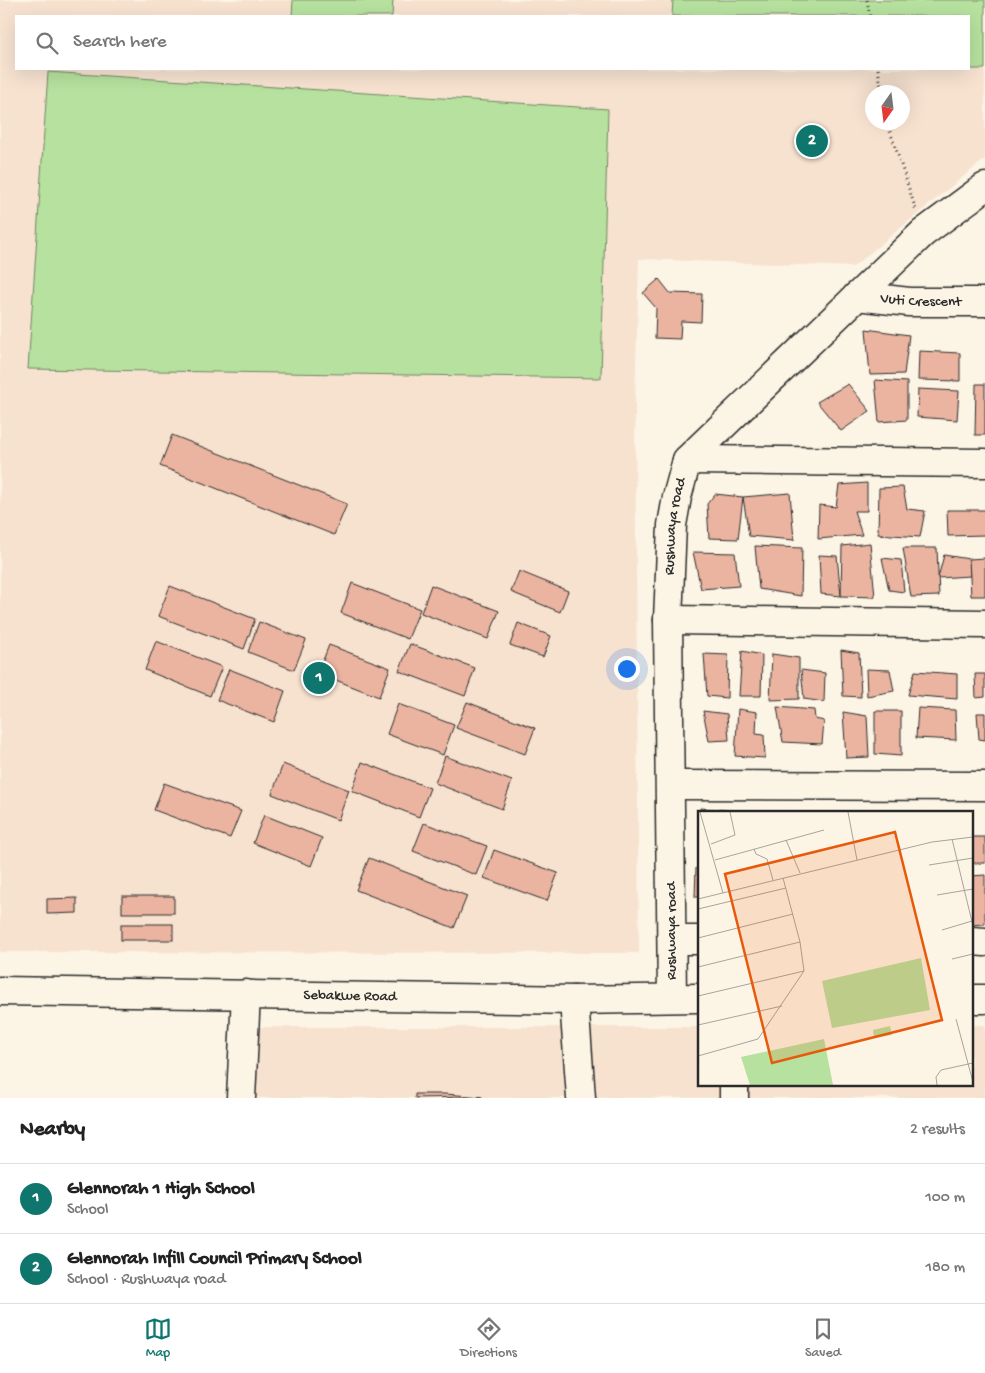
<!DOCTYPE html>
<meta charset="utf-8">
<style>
body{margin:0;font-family:"Gochi Hand",sans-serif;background:#f6f6f6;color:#222}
.compass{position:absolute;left:865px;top:85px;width:45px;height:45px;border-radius:50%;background:#fff;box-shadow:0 5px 20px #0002;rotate:194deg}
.you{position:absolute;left:626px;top:668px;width:18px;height:18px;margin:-12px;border:4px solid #fff;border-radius:50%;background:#1a73e8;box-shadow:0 0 0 8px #1a73e833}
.badge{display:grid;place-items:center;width:32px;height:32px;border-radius:50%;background:#0f766e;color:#fff;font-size:16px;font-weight:700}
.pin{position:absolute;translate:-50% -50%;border:2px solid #fff;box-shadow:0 1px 5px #0006}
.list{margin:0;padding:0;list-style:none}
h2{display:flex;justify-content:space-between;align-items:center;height:65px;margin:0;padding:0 20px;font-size:21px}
h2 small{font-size:16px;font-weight:400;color:#767676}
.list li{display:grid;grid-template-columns:32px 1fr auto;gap:15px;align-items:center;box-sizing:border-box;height:70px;padding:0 20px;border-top:1px solid #e0e0e0}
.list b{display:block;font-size:19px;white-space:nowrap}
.list p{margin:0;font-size:16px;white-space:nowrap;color:#767676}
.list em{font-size:16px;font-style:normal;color:#767676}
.icon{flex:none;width:28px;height:28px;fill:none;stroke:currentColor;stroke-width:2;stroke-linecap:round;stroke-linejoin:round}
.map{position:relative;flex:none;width:985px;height:1098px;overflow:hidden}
.search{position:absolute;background:#fff;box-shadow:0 5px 20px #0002;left:15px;right:15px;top:15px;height:55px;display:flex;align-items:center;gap:12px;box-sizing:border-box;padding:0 18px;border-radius:0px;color:#767676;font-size:19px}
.sheet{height:205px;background:#fff}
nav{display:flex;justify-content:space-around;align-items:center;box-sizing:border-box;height:70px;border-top:1px solid #e0e0e0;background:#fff;font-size:14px;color:#767676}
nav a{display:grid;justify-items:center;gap:2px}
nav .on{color:#0f766e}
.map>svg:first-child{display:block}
.built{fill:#f7e2d0;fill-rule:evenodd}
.green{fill:#b6e19e;stroke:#708664}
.building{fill:#ebb4a0;stroke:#2b2b2b}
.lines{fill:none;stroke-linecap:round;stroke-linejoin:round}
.minor-casing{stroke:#2b2b2b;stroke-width:31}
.path{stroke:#2b2b2b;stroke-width:3;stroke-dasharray:1 4;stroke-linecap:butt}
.minor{stroke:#fcf5e5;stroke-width:28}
.labels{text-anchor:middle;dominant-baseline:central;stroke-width:5;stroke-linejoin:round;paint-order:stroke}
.street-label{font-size:15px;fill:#2b2b2b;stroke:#fcf5e5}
.inset-road{fill:none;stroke:#a8a49b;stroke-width:1}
.view{fill:#e8590c;fill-opacity:0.15;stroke:#e8590c;stroke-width:2.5}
.inset-edge{fill:none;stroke:#2b2b2b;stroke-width:2.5}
</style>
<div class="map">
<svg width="985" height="1098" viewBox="0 0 985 1098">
<rect width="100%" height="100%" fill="#fcf5e5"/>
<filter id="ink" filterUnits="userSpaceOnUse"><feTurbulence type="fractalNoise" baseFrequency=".02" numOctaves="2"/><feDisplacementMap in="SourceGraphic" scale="10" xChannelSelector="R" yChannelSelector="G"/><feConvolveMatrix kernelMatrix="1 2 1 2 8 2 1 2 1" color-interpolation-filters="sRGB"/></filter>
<g filter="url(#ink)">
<g class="built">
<path d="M 0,0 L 985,0 L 985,159 L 853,267 L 639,259 L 635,404 L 639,953 L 0,952 ZM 16,16 L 969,16 L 969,69 L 16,69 ZM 872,92 L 902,92 L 902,122 L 872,122 Z"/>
<polygon points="971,1025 985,1025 985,1098 252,1098 256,1027 699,1027 699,1084 971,1084"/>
</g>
<g class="green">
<polygon points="293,0 393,0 392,16 292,16"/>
<polygon points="673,0 985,0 985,69 963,69 969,69 969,16 672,16"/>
<polygon points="48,72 608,109 601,378 28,369"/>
</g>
<g class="building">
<polygon points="659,279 670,293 702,294 701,322 681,321 680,339 655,338 656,308 643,293"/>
<polygon points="866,329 909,335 904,374 870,375"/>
<polygon points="919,351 960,353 960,381 918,380"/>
<polygon points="875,380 907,382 907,420 879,422"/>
<polygon points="848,384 870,411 841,431 817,402"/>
<polygon points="976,384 985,384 985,435 975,435"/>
<polygon points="918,389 959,391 957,420 917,417"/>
<polygon points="172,435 347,504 334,535 160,466"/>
<polygon points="867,483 867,511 854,511 862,535 818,539 819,505 836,507 839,485"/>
<polygon points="903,487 907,509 925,511 920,537 878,534 879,488"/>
<polygon points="790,493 794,540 749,536 743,497"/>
<polygon points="715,494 743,497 738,539 709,538 707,504"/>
<polygon points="947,510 985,510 985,535 948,536"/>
<polygon points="870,543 875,597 841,596 842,546"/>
<polygon points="755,546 802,548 801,596 759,589"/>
<polygon points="903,548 937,548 939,596 911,597"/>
<polygon points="693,552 735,553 739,586 701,589"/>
<polygon points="819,555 837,556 841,596 821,594"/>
<polygon points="944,555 969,559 970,576 938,578"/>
<polygon points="882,558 901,560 904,592 889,590"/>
<polygon points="985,558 985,596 971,596 969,559"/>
<polygon points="519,571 568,591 560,612 511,592"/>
<polygon points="352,583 420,609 408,639 341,613"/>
<polygon points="431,585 499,611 488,639 421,613"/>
<polygon points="170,586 255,619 244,649 158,616"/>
<polygon points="259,622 306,640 294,670 248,652"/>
<polygon points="518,623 551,636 543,657 510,645"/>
<polygon points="156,641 222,667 210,696 145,670"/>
<polygon points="410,644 475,668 465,696 399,671"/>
<polygon points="329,645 390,668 379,697 318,673"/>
<polygon points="841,650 859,653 861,697 843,696"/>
<polygon points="742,651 762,655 761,696 739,696"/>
<polygon points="704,654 728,655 727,698 707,696"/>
<polygon points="772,654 799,658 799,699 770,700"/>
<polygon points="229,669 285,691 274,722 217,700"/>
<polygon points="866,669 890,670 894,691 867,696"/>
<polygon points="801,670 825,673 824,702 804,699"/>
<polygon points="915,671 957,674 957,699 908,695"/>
<polygon points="975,674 985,674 985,697 976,698"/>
<polygon points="467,702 535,728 525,754 456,728"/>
<polygon points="398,704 454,725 443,755 387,734"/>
<polygon points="777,707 814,710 815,719 824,721 822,744 783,742"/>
<polygon points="918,708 955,710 956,740 916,738"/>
<polygon points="738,709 757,712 756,734 764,735 765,758 735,756"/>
<polygon points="703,711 727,714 729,740 709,741"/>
<polygon points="875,711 901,711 901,756 875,754"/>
<polygon points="843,712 867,716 869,757 846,758"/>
<polygon points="977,713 985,713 985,740 979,739"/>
<polygon points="445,756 512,781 502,809 435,783"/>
<polygon points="362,762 430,788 419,817 352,791"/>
<polygon points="283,764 349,790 338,820 272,794"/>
<polygon points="164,783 241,811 230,838 154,810"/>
<polygon points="700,808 726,810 726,812 700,812"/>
<polygon points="264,815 322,838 311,866 253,843"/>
<polygon points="424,823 487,846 476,875 413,851"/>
<rect x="971" y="837" width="14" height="26"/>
<polygon points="494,850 558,873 547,901 484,878"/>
<polygon points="369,858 467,896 454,928 356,890"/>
<polygon points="696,868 699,868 699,897 695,897"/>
<polygon points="985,875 985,924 971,925 971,876"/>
<rect x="122" y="896" width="52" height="17"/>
<polygon points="77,898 77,913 47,914 47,899"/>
<rect x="121" y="924" width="52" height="16"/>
<polygon points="415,1094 445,1094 482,1097 415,1098"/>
</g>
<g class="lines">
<defs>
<g id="minor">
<path id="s1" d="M 857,296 L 909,302 L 985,302"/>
<polyline points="687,460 985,463"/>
<polyline points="668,620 985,624"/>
<polyline points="672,785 985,786"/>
<polyline points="673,940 699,940"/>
<polyline points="971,941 985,942"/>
<path id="s2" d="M 0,991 L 574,1000 L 699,998"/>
<path id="s3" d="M 672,998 L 668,620 L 672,525 L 677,497 L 687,460 L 923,233 L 985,187"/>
<polyline points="971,999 985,999"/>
<polyline points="574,1000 581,1098"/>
<polyline points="241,1098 246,994"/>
<polyline points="734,1098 734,1084"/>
</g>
</defs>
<use href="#minor" class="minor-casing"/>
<g class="path">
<polyline points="867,0 870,16"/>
<polyline points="878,69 882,92"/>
<polyline points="887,122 916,210"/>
</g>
<use href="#minor" class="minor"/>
</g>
</g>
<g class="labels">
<g class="street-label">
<text stroke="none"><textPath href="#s1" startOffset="64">Vuti Crescent</textPath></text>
<text stroke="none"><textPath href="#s3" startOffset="472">Rushwaya road</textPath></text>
<text transform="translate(672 931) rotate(-90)">Rushwaya road</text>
<text stroke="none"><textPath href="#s2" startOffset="350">Sebakwe Road</textPath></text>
</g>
</g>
<g transform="translate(698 811)">
<rect width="275" height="275" fill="#fcf5e5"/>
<path d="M 223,147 L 232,199 L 134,217 L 124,170 ZM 192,215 L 194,224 L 176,227 L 175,219 ZM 126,228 L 135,274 L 52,274 L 43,246 Z" fill="#b6e19e"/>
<path class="inset-road" d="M 2,1 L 25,82M 150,1 L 159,49M 254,28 L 275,115M 88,29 L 102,62M 13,33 L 37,24 L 32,1M 56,38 L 58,43 L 69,48 L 75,69M 17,49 L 126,19M 231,54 L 275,47M 239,84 L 275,78M 0,88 L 234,31 L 275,26M 0,98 L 88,77M 244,119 L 274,110M 0,127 L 95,103M 254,148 L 275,143M 0,156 L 102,131M 0,185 L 106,160M 258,208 L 275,271M 0,214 L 84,195M 0,245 L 60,228 L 106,160 L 102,131 L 85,67M 239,274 L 238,266 L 243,259 L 275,252"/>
<path class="view" d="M 197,21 L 244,209 L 74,252 L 27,63 Z"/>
<rect width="275" height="275" class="inset-edge"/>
</g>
</svg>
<svg class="compass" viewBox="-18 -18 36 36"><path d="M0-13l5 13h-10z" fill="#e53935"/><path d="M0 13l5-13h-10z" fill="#767676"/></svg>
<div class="you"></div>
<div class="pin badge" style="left:319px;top:678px">1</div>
<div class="pin badge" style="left:812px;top:141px">2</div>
<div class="search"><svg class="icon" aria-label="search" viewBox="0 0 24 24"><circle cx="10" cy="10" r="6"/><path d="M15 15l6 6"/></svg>Search here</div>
</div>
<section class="sheet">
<h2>Nearby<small>2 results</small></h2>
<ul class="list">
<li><span class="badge">1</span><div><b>Glennorah 1 High School</b><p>School</p></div><em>100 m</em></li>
<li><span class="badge">2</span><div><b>Glennorah Infill Council Primary School</b><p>School · Rushwaya road</p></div><em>180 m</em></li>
</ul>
</section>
<nav>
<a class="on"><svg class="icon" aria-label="map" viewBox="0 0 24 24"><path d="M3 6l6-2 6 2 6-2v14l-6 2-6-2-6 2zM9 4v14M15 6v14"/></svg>Map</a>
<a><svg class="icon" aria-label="directions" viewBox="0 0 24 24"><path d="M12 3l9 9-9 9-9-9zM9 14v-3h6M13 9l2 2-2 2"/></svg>Directions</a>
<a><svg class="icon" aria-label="saved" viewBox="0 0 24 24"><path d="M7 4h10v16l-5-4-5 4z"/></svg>Saved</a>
</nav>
